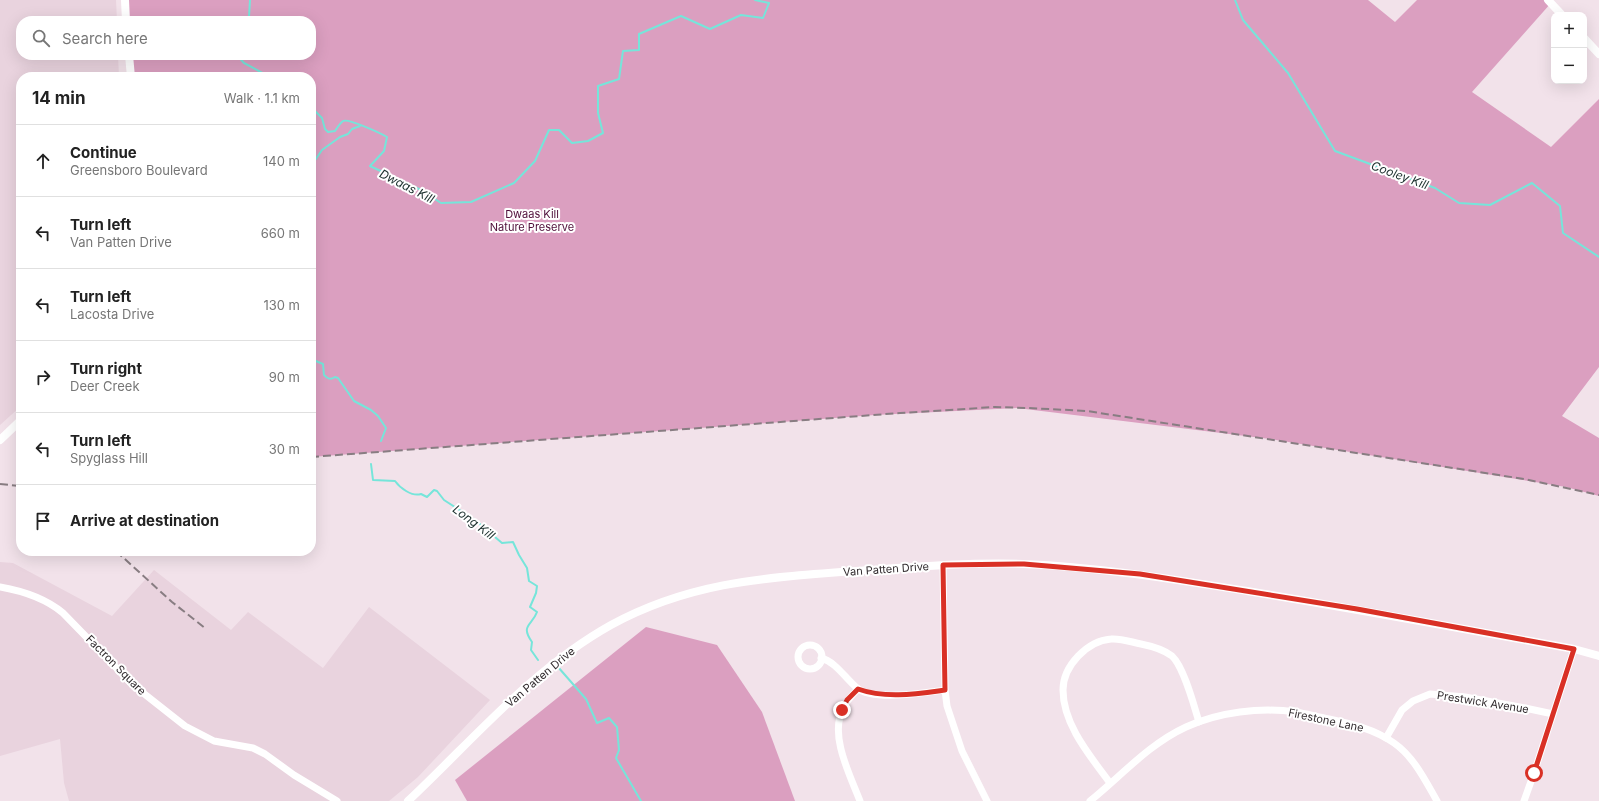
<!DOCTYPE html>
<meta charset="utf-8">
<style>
body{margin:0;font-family:Inter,sans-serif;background:#f2f2f2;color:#222}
.controls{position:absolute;right:12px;top:12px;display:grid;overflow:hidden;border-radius:8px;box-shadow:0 4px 16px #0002}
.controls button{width:36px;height:36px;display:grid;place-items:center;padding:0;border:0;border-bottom:1px solid #e0e0e0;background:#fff;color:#222;font:20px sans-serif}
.stop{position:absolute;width:12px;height:12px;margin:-9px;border:3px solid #d93025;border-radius:50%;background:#fff}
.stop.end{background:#d93025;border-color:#fff;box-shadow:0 1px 4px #0008}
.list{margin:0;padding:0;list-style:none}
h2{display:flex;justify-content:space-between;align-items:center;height:52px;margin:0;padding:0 16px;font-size:17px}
h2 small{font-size:13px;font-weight:400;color:#767676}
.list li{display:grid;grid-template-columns:26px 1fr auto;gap:12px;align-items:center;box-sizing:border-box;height:72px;padding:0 16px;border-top:1px solid #e0e0e0}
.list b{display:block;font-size:15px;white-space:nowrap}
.list p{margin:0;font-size:13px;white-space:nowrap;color:#767676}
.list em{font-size:13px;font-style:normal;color:#767676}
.icon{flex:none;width:22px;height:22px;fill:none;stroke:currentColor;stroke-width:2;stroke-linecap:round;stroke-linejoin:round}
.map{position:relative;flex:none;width:1599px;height:801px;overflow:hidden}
.search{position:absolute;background:#fff;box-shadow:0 4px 16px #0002;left:16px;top:16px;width:300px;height:44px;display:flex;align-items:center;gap:10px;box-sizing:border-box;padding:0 14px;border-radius:16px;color:#767676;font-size:15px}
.panel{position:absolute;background:#fff;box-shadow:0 4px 16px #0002;left:16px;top:72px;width:300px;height:484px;border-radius:16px}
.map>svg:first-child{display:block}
.built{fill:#e9d3de}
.green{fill:#db9fc0}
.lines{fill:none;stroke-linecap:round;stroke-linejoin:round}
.stream{stroke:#76e5da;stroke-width:2}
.minor{stroke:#fff;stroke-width:7}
.tertiary{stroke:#fff;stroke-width:8}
.rail{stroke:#887d82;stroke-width:2;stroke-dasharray:8 4;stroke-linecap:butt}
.route{stroke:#d93025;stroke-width:5}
.labels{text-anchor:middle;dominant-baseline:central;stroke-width:4;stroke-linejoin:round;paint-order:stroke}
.park-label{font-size:11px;fill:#4f0e39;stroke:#fff}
.street-label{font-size:11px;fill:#312b2e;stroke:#fff}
.water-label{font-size:12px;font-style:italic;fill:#1a2e2c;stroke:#fff}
</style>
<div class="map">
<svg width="1599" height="801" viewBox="0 0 1599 801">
<rect width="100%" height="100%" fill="#f2e2ea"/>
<g class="built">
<polygon points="0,0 116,0 117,21 21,21 21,55 118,55 119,77 21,77 21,406 0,425"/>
<polygon points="0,562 13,563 112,616 154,570 231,630 248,612 323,668 369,607 490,700 418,777 389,801 69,801 64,783 60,739 0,756"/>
</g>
<g class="green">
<polygon points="126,0 1368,0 1395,22 1417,0 1548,0 1551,3 1472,92 1551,147 1599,99 1599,367 1562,416 1599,438 1599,496 1566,487 1270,439 1017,408 875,415 311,457 311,77 131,77 130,55 311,55 311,21 127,21"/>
<polygon points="646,627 717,645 762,712 795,801 467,801 455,780"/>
</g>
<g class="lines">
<g class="stream">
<polyline points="250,0 249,17 256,21"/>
<polyline points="1235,0 1243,20 1288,73 1335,151 1435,188 1459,203 1490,205 1532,183 1560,206 1563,233 1599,257"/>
<polyline points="237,55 244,63 270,77"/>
<path d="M 311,107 L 322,118 L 325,129 L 328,132 L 335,131 C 337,128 340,123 343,121 C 348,118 380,133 387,137 L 384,151 L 370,166 L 421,190 L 441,203 L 471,202 L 514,183 L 535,161 L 549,130 L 559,130 L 572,143 L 588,141 L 603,133 L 598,113 L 598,86 L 619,79 L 623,51 L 639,50 L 639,34 L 681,16 L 710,29 L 741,15 L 763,18 L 769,3 L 755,0"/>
<polyline points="311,166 322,150 340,137 348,134 352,129 360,126"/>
<polyline points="311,336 311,349"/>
<path d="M 311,359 L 323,364 L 324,375 C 328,379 330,380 335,377 L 338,378 L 354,401 L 371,410 L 378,416 L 386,428 L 381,441"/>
<path d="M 371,464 L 373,480 L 395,481 C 400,488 412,497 421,494 L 427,497 L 434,490 L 437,491 L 444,500 L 475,520 L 502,543 L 513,542 L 519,555 L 527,568 L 529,581 L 537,586 L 536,593 L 530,607 L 537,612 C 532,626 520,625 532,642 L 531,650 L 538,660"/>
<polyline points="558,667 586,699 597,723 609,718 617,727 619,750 616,758 641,801"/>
</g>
<g class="minor">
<polyline points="943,565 945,690 947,706 962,751 987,801"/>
<path d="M 0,587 C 23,591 45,598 63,613 L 133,685 L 185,726 L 214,741 L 253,748 L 265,754 L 294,775 L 337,801"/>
<circle cx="810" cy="657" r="12"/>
<path d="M 821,658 C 836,662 845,678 857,688 C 873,701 924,693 945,690"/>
<path d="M 858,689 C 852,695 846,701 843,709 C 829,735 850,775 860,801"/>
<polyline points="1386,738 1402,710 1413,701 1430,694 1465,697 1525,708 1553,714"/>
<path d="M 1110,783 C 1091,757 1063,725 1063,690 C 1063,666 1087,641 1111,639 C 1120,638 1131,642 1141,644 C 1151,646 1163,649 1172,656 C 1184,667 1194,706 1199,722"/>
<path d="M 1090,801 C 1121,776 1149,744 1186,727 C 1219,712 1260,707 1296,712 C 1307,714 1318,717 1329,719 C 1352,724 1374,729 1394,743 C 1414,757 1425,780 1437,801"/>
<polyline points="1524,801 1534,773 1574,649"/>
</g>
<g class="tertiary">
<polyline points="125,0 126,21"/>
<polyline points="1548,0 1562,15"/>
<polyline points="1584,38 1599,54"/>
<polyline points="129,55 131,77"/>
<polyline points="0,440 21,420"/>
<path d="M 408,801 C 473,740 532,669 611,625 C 686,584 758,578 841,572 C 902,568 962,562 1023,564 C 1098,567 1172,579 1247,591 C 1356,609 1465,629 1574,649 L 1599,656"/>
</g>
<g class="rail">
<polyline points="311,457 900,413 995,407 1029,408 1087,411 1524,479 1599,495"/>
<polyline points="0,484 21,486"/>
<polyline points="116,551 172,602 205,628"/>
</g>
</g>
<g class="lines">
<path class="route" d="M 842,710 L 847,700 L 858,689 C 886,699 916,694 945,690 L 943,565 L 1024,564 L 1140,574 L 1357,609 L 1574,649 L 1534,773"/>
</g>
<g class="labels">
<g class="park-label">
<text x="532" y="214">Dwaas Kill<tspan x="532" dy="13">Nature Preserve</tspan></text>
</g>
<g class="street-label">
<text transform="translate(886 569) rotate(-4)">Van Patten Drive</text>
<text transform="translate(116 665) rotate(45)">Factron Square</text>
<text transform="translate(540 677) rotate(-40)">Van Patten Drive</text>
<text transform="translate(1483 702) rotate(9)">Prestwick Avenue</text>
<text transform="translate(1326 720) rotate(12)">Firestone Lane</text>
</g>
<g class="water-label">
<text transform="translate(1400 175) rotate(20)">Cooley Kill</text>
<text transform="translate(407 186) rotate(27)">Dwaas Kill</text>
<text transform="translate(474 522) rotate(37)">Long Kill</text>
</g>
</g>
</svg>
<div class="controls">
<button>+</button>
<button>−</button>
</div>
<div class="stop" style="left:1534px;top:773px"></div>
<div class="stop end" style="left:842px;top:710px"></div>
<div class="search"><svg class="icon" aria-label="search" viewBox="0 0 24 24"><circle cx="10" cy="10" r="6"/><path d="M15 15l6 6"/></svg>Search here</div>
<section class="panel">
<h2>14 min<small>Walk · 1.1 km</small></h2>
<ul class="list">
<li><svg class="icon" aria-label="ahead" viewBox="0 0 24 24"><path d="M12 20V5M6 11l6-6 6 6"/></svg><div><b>Continue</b><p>Greensboro Boulevard</p></div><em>140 m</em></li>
<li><svg class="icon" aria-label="left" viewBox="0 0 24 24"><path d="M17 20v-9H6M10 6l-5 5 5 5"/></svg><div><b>Turn left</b><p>Van Patten Drive</p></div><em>660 m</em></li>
<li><svg class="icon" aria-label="left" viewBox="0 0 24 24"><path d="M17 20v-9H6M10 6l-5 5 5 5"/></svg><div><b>Turn left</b><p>Lacosta Drive</p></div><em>130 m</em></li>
<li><svg class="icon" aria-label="right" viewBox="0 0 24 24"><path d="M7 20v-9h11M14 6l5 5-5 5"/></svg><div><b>Turn right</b><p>Deer Creek</p></div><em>90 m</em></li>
<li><svg class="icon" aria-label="left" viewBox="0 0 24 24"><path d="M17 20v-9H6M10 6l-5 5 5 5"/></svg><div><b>Turn left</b><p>Spyglass Hill</p></div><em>30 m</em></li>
<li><svg class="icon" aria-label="arrive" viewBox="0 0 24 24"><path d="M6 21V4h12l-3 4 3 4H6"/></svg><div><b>Arrive at destination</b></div></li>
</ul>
</section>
</div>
